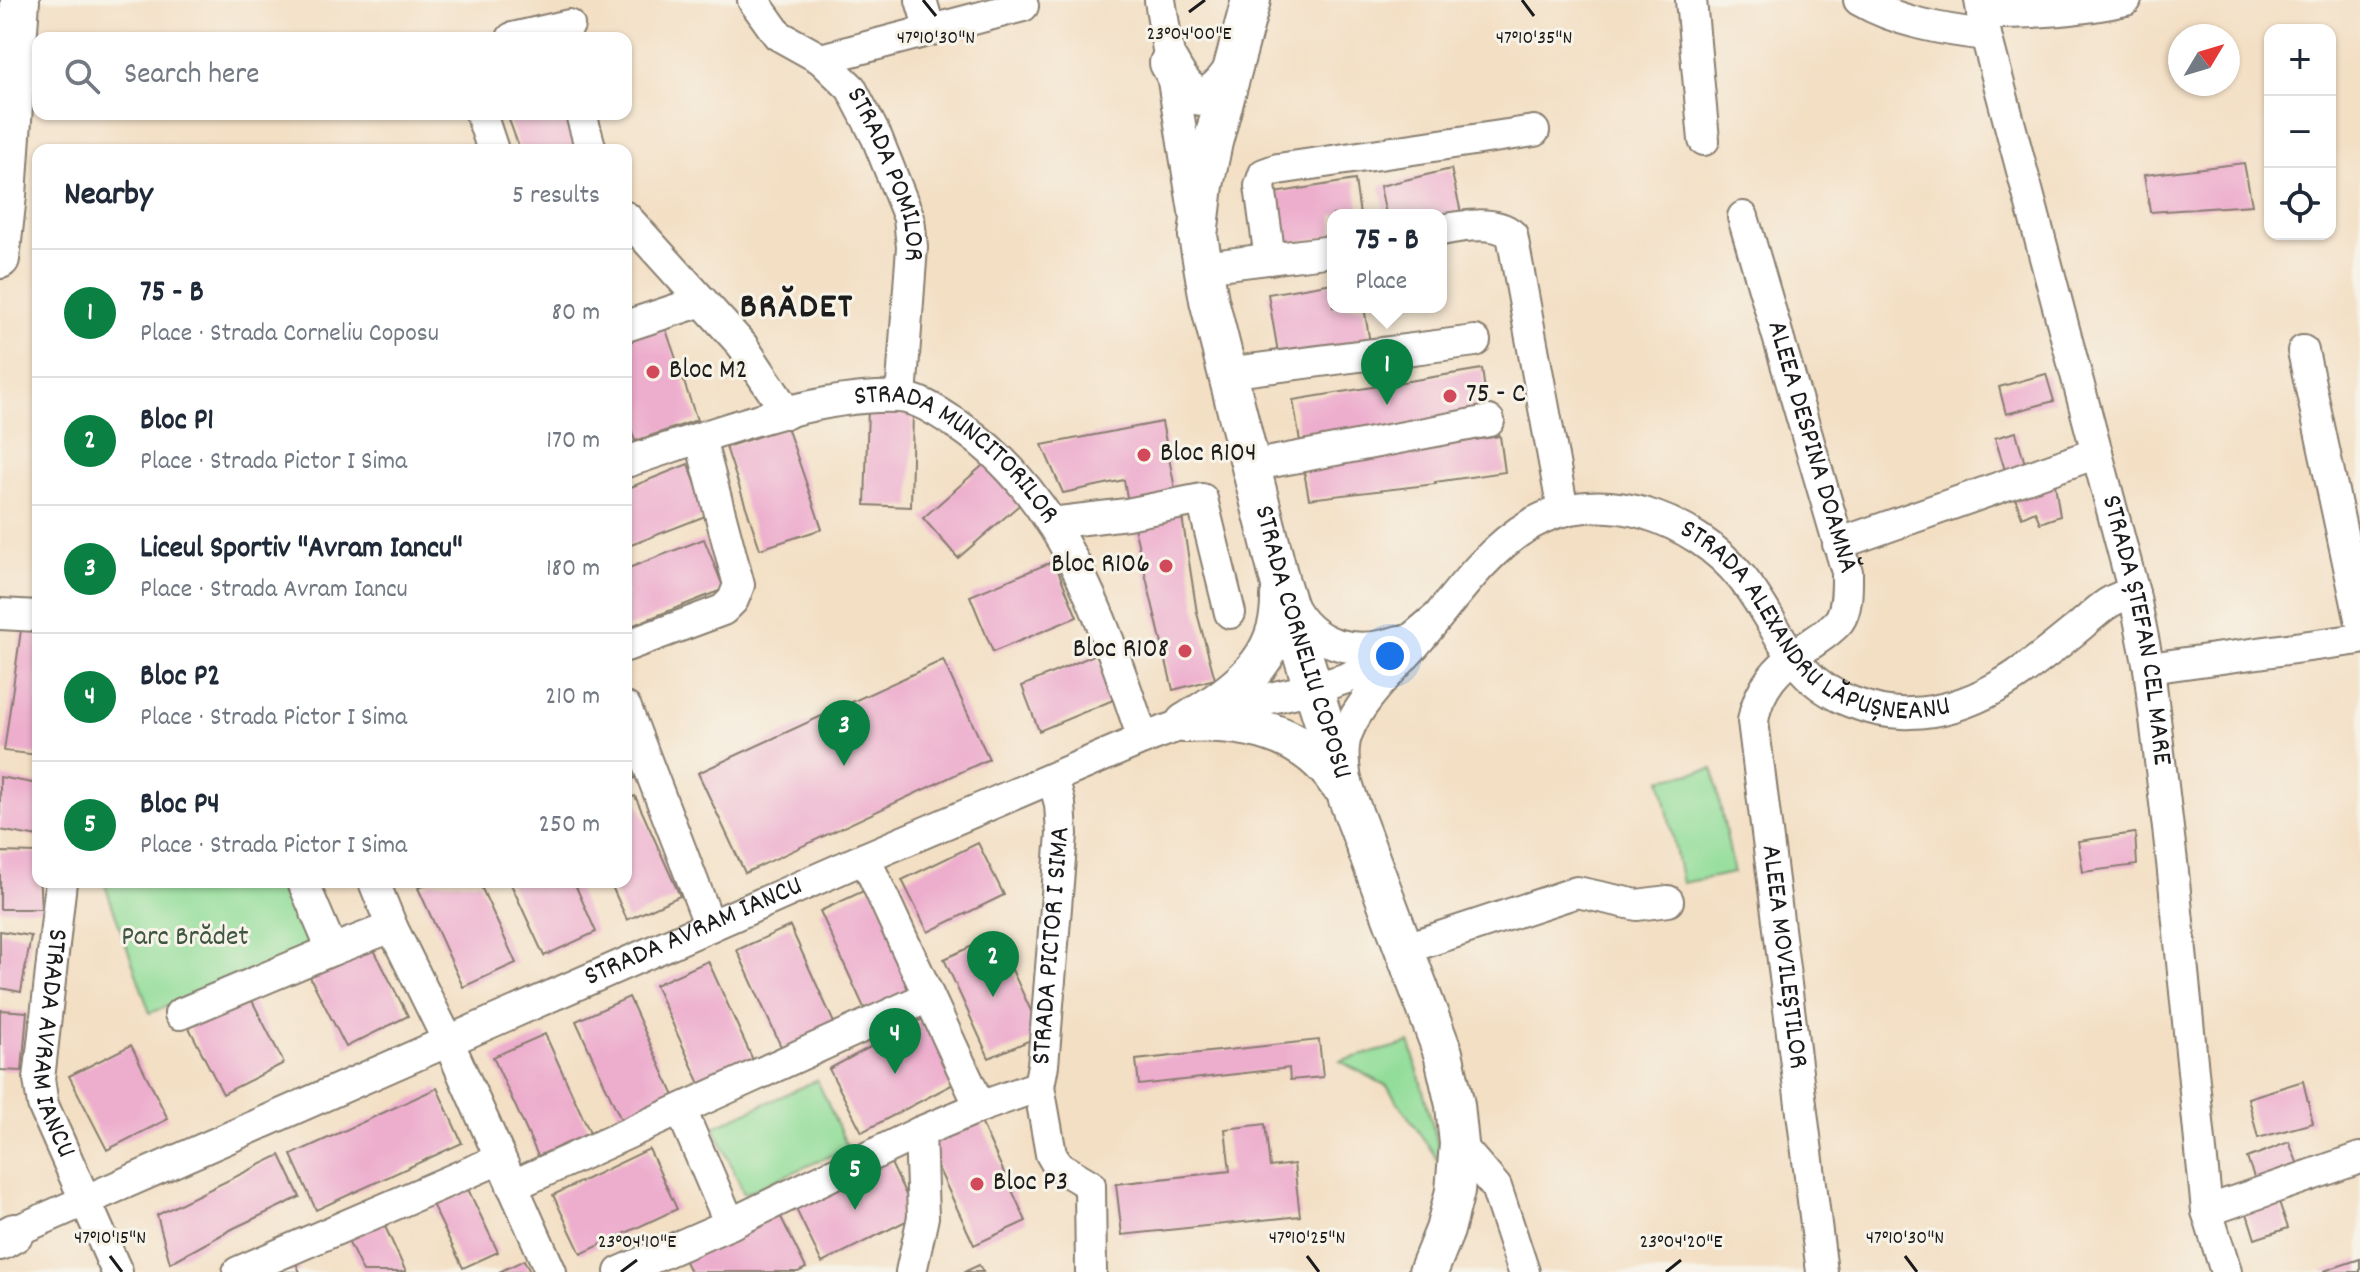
<!DOCTYPE html>
<meta charset="utf-8">
<style>
body{margin:0;font-family:Dekko,sans-serif;background:#f6f6f7;color:#1f2937}
.controls{position:absolute;right:24px;top:24px;display:grid;overflow:hidden;border-radius:16px;box-shadow:0 2px 6px #0004}
.controls button{width:72px;height:72px;display:grid;place-items:center;padding:0;border:0;border-bottom:2px solid #e0e1e3;background:#fff;color:#1f2937;font:40px sans-serif}
.compass{position:absolute;left:2168px;top:24px;width:72px;height:72px;border-radius:50%;background:#fff;box-shadow:0 2px 6px #0004;rotate:52deg}
.you{position:absolute;left:1390px;top:656px;width:28px;height:28px;margin:-20px;border:6px solid #fff;border-radius:50%;background:#1a73e8;box-shadow:0 0 0 12px #1a73e833}
.badge{display:grid;place-items:center;width:52px;height:52px;border-radius:50%;background:#0b8043;color:#fff;font-size:26px;font-weight:700}
.pin{position:absolute;translate:-50% -66px;filter:drop-shadow(0 2px 4px #0008)}
.pin::after{content:'';position:absolute;top:42px;width:28px;height:24px;background:inherit;clip-path:polygon(0 0,100% 0,50% 100%)}
.popup{position:absolute;left:1327px;top:209px;width:120px;height:104px;box-sizing:border-box;display:grid;place-content:center;border-radius:16px;background:#fff;filter:drop-shadow(0 2px 6px #0005);font-size:26px;white-space:nowrap;color:#747a83}
.popup b{font-size:30px;color:#1f2937}
.popup::after{content:'';position:absolute;left:50%;top:100%;margin-left:-16px;border:16px solid transparent;border-top-color:#fff}
.list{margin:0;padding:0;list-style:none}
h2{display:flex;justify-content:space-between;align-items:center;height:104px;margin:0;padding:0 32px;font-size:34px}
h2 small{font-size:26px;font-weight:400;color:#747a83}
.list li{display:grid;grid-template-columns:52px 1fr auto;gap:24px;align-items:center;box-sizing:border-box;height:128px;padding:0 32px;border-top:2px solid #e0e1e3}
.list b{display:block;font-size:30px;white-space:nowrap}
.list p{margin:0;font-size:26px;white-space:nowrap;color:#747a83}
.list em{font-size:26px;font-style:normal;color:#747a83}
.icon{flex:none;width:44px;height:44px;fill:none;stroke:currentColor;stroke-width:2;stroke-linecap:round;stroke-linejoin:round}
.map{position:relative;flex:none;width:2360px;height:1272px;overflow:hidden}
.search{position:absolute;background:#fff;box-shadow:0 2px 6px #0004;left:32px;top:32px;width:600px;height:88px;display:flex;align-items:center;gap:20px;box-sizing:border-box;padding:0 28px;border-radius:16px;color:#747a83;font-size:30px}
.panel{position:absolute;background:#fff;box-shadow:0 2px 6px #0004;left:32px;top:144px;width:600px;height:744px;border-radius:16px}
.map>svg:first-child{display:block}
.green{fill:#92dd99;stroke:#577c5a;stroke-width:2}
.building{fill:#edadcd}
.lines{fill:none;stroke-linecap:round;stroke-linejoin:round}
.minor-casing{stroke:#887e70;stroke-width:34}
.major-casing{stroke:#887e70;stroke-width:42}
.minor{stroke:#fff;stroke-width:30}
.major{stroke:#fff;stroke-width:38}
.ticks{fill:none;stroke:#1c1c1c;stroke-width:3}
.poi-dot{fill:#d1495b;stroke:#f7f3e8;stroke-width:3}
.labels{text-anchor:middle;dominant-baseline:central;stroke-width:6;stroke-linejoin:round;paint-order:stroke}
.street-label{font-size:28px;fill:#1c1c1c;stroke:#f7f3e8}
.poi-label{font-size:28px;fill:#1c1c1c;stroke:#f7f3e8;text-anchor:start}
.park-label{font-size:28px;fill:#3f5642;stroke:#f7f3e8}
.district-label{font-size:36px;font-weight:bold;letter-spacing:2px;fill:#1c1c1c;stroke:#f7f3e8}
.ticks-label{font-size:20px;text-anchor:middle;fill:#1c1c1c;stroke:#f7f3e8;stroke-width:6;stroke-linejoin:round;paint-order:stroke}
</style>
<div class="map">
<svg width="2360" height="1272" viewBox="0 0 2360 1272">
<rect width="100%" height="100%" fill="#f7f3e8"/>
<filter id="ink" filterUnits="userSpaceOnUse"><feTurbulence type="fractalNoise" baseFrequency=".0125" numOctaves="2"/><feDisplacementMap in="SourceGraphic" scale="16" xChannelSelector="R" yChannelSelector="G"/><feConvolveMatrix kernelMatrix="1 2 1 2 8 2 1 2 1" color-interpolation-filters="sRGB"/></filter>
<filter id="wash" filterUnits="userSpaceOnUse"><feTurbulence type="fractalNoise" baseFrequency=".006" numOctaves="4" result="noise"/><feDisplacementMap in="SourceGraphic" scale="32" xChannelSelector="R" yChannelSelector="G"/><feGaussianBlur stdDeviation="1.8" result="paint"/><feColorMatrix in="noise" values="0 0 0 0 0 0 0 0 0 0 0 0 0 0 0 0 0 1.4 0 .05"/><feComposite in="paint" operator="in"/></filter>
<g filter="url(#wash)">
<rect width="100%" height="100%" fill="#f3dfc4"/>
<g class="green">
<polygon points="1713,769 1734,873 1682,883 1661,779"/>
<polygon points="104,882 297,882 323,945 150,1013"/>
<polygon points="1410,1043 1445,1170 1387,1086 1340,1061"/>
<polygon points="817,1080 848,1148 744,1194 714,1127"/>
</g>
<g id="blocks">
<g class="building">
<polygon points="507,114 566,114 579,150 520,150"/>
<polygon points="2244,163 2252,205 2150,212 2144,175"/>
<polygon points="1451,169 1462,217 1386,215 1380,186"/>
<polygon points="1355,180 1360,215 1333,215 1333,236 1276,245 1268,194"/>
<polygon points="1333,283 1333,307 1364,307 1370,343 1279,358 1268,294"/>
<polygon points="662,318 697,420 635,441 626,413 626,330"/>
<polygon points="1482,369 1488,412 1300,441 1293,400"/>
<polygon points="2046,374 2054,401 2006,414 1999,387"/>
<polygon points="868,408 913,409 911,507 865,505"/>
<polygon points="1162,422 1177,499 1129,509 1124,480 1063,493 1042,445"/>
<polygon points="787,427 822,529 760,549 726,447"/>
<polygon points="2016,432 2025,464 2005,470 1995,438"/>
<polygon points="1500,436 1505,472 1435,482 1436,484 1309,499 1303,466"/>
<polygon points="990,459 1025,500 958,558 923,518"/>
<polygon points="688,464 708,515 626,547 626,489"/>
<polygon points="2055,484 2060,516 2040,523 2035,511 2022,517 2015,498"/>
<polygon points="1181,510 1197,613 1215,679 1173,690 1132,519"/>
<polygon points="704,539 724,589 626,628 626,569"/>
<polygon points="1054,561 1077,617 993,652 970,596"/>
<polygon points="21,630 38,632 38,755 4,751"/>
<polygon points="1096,654 1118,698 1039,731 1022,686"/>
<polygon points="943,660 989,759 745,873 698,773"/>
<polygon points="626,739 643,774 626,782"/>
<polygon points="0,777 38,784 38,837 0,830"/>
<polygon points="635,796 680,896 627,920 610,882 626,882 626,800"/>
<polygon points="2135,833 2137,865 2083,872 2078,841"/>
<polygon points="978,843 1004,895 928,932 902,880"/>
<polygon points="0,852 38,853 41,909 0,909"/>
<polygon points="432,882 479,882 516,963 463,987 418,888"/>
<polygon points="510,882 574,882 596,932 544,956"/>
<polygon points="872,887 918,986 865,1010 820,911"/>
<polygon points="790,926 835,1025 782,1049 737,950"/>
<polygon points="0,931 31,936 21,992 0,988"/>
<polygon points="996,935 1042,1035 989,1058 944,959"/>
<polygon points="370,942 408,1016 346,1047 308,973"/>
<polygon points="708,961 753,1060 700,1084 655,985"/>
<polygon points="246,989 284,1063 223,1094 185,1020"/>
<polygon points="629,997 674,1096 621,1120 576,1021"/>
<polygon points="0,1010 27,1012 22,1071 0,1070"/>
<polygon points="928,1016 961,1080 862,1132 829,1069"/>
<polygon points="545,1034 590,1133 538,1156 493,1057"/>
<polygon points="1319,1040 1323,1077 1290,1080 1289,1068 1139,1085 1136,1060"/>
<polygon points="131,1045 168,1119 107,1150 69,1076"/>
<polygon points="2303,1081 2313,1123 2258,1138 2248,1098"/>
<polygon points="437,1088 462,1143 316,1210 291,1155"/>
<polygon points="981,1122 1026,1221 974,1245 928,1146"/>
<polygon points="1265,1124 1270,1167 1294,1164 1300,1216 1122,1235 1116,1184 1230,1171 1225,1129"/>
<polygon points="2289,1142 2300,1170 2257,1185 2247,1158"/>
<polygon points="649,1149 677,1209 581,1254 553,1195"/>
<polygon points="280,1155 300,1197 234,1228 170,1263 157,1215"/>
<polygon points="889,1159 916,1216 822,1263 794,1205"/>
<polygon points="466,1185 498,1252 463,1268 431,1202"/>
<polygon points="2277,1196 2288,1228 2255,1239 2245,1207"/>
<polygon points="778,1211 806,1268 798,1272 690,1272 683,1257"/>
<polygon points="383,1222 406,1272 363,1272 347,1239"/>
<polygon points="2360,1259 2360,1272 2324,1272 2324,1271"/>
<polygon points="524,1260 530,1272 499,1272"/>
<polygon points="295,1261 300,1272 271,1272"/>
<polygon points="979,1265 983,1272 964,1272"/>
</g>
</g>
</g>
<g filter="url(#ink)">
<use href="#blocks" fill-opacity="0" stroke="#887e70" stroke-width="2"/>
<g class="lines">
<defs>
<g id="minor">
<path id="s1" d="M 753,0 L 778,35 L 821,59 L 851,88 L 877,138 L 909,218 L 912,247 L 901,397"/>
<polyline points="921,0 930,30"/>
<polyline points="1160,0 1194,211"/>
<polyline points="1691,0 1704,140"/>
<path d="M 1859,0 C 1897,22 1943,30 1986,35"/>
<path id="s2" d="M 1980,0 L 1986,35 L 2134,593 L 2149,668 L 2172,862 L 2207,1211 L 2226,1272"/>
<path d="M 1982,13 C 2030,13 2078,11 2126,0"/>
<polyline points="512,38 569,25"/>
<polyline points="821,59 1023,6"/>
<polyline points="481,114 493,150"/>
<polyline points="581,114 591,150"/>
<polyline points="626,217 742,345 787,413"/>
<path id="s3" d="M 1743,217 L 1847,572 C 1847,587 1848,608 1839,621 C 1830,632 1816,640 1805,648 C 1778,667 1758,688 1753,721 L 1822,1272"/>
<path d="M 1441,230 C 1461,226 1496,220 1512,235 L 1563,511"/>
<polyline points="1270,259 1260,186 1264,174 1278,169 1534,131"/>
<polyline points="1203,267 1333,251"/>
<polyline points="626,326 702,301"/>
<polyline points="2303,351 2360,618"/>
<polyline points="1226,373 1475,341"/>
<path id="s4" d="M 626,462 C 705,437 816,393 898,397 C 919,398 941,414 958,425 C 1064,496 1104,624 1143,739"/>
<polyline points="1250,466 1489,421"/>
<polyline points="1051,523 1127,514 1202,499 1230,613"/>
<polyline points="1838,544 2097,453"/>
<path d="M 1290,603 C 1312,647 1356,656 1399,641"/>
<polyline points="0,614 38,616"/>
<polyline points="626,646 723,610 733,600 739,585 700,438"/>
<polyline points="2149,668 2360,639"/>
<polyline points="626,708 710,926"/>
<path id="s5" d="M 1345,773 C 1343,759 1342,744 1348,731 C 1360,700 1396,667 1418,641 C 1452,601 1485,551 1531,524 C 1602,483 1694,519 1742,578 C 1780,625 1788,678 1851,702 C 1869,709 1891,714 1910,713 C 1976,712 2026,670 2074,631 C 2096,614 2105,599 2134,593"/>
<polyline points="865,858 980,1107"/>
<path id="s6" d="M 61,882 L 39,1079 L 43,1105 L 117,1272"/>
<polyline points="374,882 392,927 448,1041 551,1272"/>
<polyline points="1404,949 1577,892 1637,905 1668,901"/>
<polyline points="332,950 392,927"/>
<polyline points="180,1014 332,950 303,882"/>
<polyline points="1039,1086 1051,1154 1058,1166 1090,1185 1091,1272"/>
<polyline points="681,1110 730,1224"/>
<polyline points="1459,1144 1496,1187 1524,1272"/>
<polyline points="512,1186 928,997"/>
<polyline points="2207,1211 2360,1158"/>
<path id="s7" d="M 0,1238 L 865,858 L 1143,739 C 1180,725 1216,712 1254,702 C 1293,692 1330,687 1366,670 C 1392,657 1413,637 1435,619"/>
<polyline points="238,1272 500,1159"/>
<polyline points="620,1272 730,1224 920,1132"/>
<path id="s8" d="M 911,1272 L 923,1217 L 920,1132 L 980,1107 L 1039,1086 L 1043,1065 L 1062,834 L 1060,804 L 1053,778"/>
</g>
<g id="major">
<path id="s9" d="M 1251,0 L 1213,142 L 1204,185 L 1198,236 L 1209,300 L 1280,582 L 1348,799 L 1443,1053 L 1455,1105 L 1459,1144 L 1455,1191 L 1445,1230 L 1428,1272"/>
<path d="M 1169,63 C 1188,98 1205,111 1231,73"/>
<polyline points="0,259 7,195 20,0"/>
<path d="M 1185,723 C 1242,720 1304,731 1338,783"/>
<path d="M 1185,723 C 1234,692 1282,662 1280,596"/>
<polyline points="0,1241 14,1233"/>
</g>
</defs>
<use href="#minor" class="minor-casing"/>
<use href="#major" class="major-casing"/>
<use href="#minor" class="minor"/>
<use href="#major" class="major"/>
</g>
</g>
<path class="ticks" d="M 923,0 L 936,16M 1522,0 L 1534,16M 1189,12 L 1205,0M 110,1256 L 122,1272M 1307,1256 L 1319,1272M 1905,1256 L 1917,1272M 621,1272 L 637,1260M 1666,1272 L 1681,1260"/>
<g class="poi-dot">
<circle cx="653" cy="372" r="8"/>
<circle cx="1450" cy="396" r="8"/>
<circle cx="1144" cy="455" r="8"/>
<circle cx="1166" cy="566" r="8"/>
<circle cx="1185" cy="651" r="8"/>
<circle cx="977" cy="1184" r="8"/>
</g>
<g class="labels">
<g class="street-label">
<text stroke="none"><textPath href="#s1" startOffset="228">STRADA POMILOR</textPath></text>
<text stroke="none"><textPath href="#s3" startOffset="240">ALEEA DESPINA DOAMNĂ</textPath></text>
<text stroke="none"><textPath href="#s4" startOffset="360">STRADA MUNCITORILOR</textPath></text>
<text stroke="none"><textPath href="#s5" startOffset="652">STRADA ALEXANDRU LĂPUȘNEANU</textPath></text>
<text stroke="none"><textPath href="#s2" startOffset="650">STRADA ȘTEFAN CEL MARE</textPath></text>
<text stroke="none"><textPath href="#s9" startOffset="662">STRADA CORNELIU COPOSU</textPath></text>
<text stroke="none"><textPath href="#s7" startOffset="758">STRADA AVRAM IANCU</textPath></text>
<text stroke="none"><textPath href="#s8" startOffset="410">STRADA PICTOR I SIMA</textPath></text>
<text stroke="none"><textPath href="#s3" startOffset="794">ALEEA MOVILEȘTILOR</textPath></text>
<text stroke="none"><textPath href="#s6" startOffset="164">STRADA AVRAM IANCU</textPath></text>
</g>
<g class="poi-label">
<text x="669" y="372">Bloc M2</text>
<text x="1466" y="396">75 - C</text>
<text x="1160" y="455">Bloc R104</text>
<text x="1150" y="566" text-anchor="end">Bloc R106</text>
<text x="1169" y="651" text-anchor="end">Bloc R108</text>
<text x="993" y="1184">Bloc P3</text>
</g>
<g class="park-label">
<text x="185" y="939">Parc Brădet</text>
</g>
<g class="district-label">
<text x="797" y="309">BRĂDET</text>
</g>
</g>
<g class="ticks-label">
<text x="1189" y="39">23°04'00"E</text>
<text x="936" y="43">47°10'30"N</text>
<text x="1534" y="43">47°10'35"N</text>
<text x="110" y="1243">47°10'15"N</text>
<text x="1307" y="1243">47°10'25"N</text>
<text x="1905" y="1243">47°10'30"N</text>
<text x="637" y="1247">23°04'10"E</text>
<text x="1681" y="1247">23°04'20"E</text>
</g>
</svg>
<div class="controls">
<button>+</button>
<button>−</button>
<button><svg class="icon" aria-label="locate" viewBox="0 0 24 24"><circle cx="12" cy="12" r="6"/><path d="M12 2v4M12 18v4M2 12h4M18 12h4"/></svg></button>
</div>
<svg class="compass" viewBox="-18 -18 36 36"><path d="M0-13l5 13h-10z" fill="#e53935"/><path d="M0 13l5-13h-10z" fill="#747a83"/></svg>
<div class="you"></div>
<div class="pin badge" style="left:1387px;top:405px">1</div>
<div class="popup"><b>75 - B</b>Place</div>
<div class="pin badge" style="left:993px;top:997px">2</div>
<div class="pin badge" style="left:844px;top:766px">3</div>
<div class="pin badge" style="left:895px;top:1074px">4</div>
<div class="pin badge" style="left:855px;top:1210px">5</div>
<div class="search"><svg class="icon" aria-label="search" viewBox="0 0 24 24"><circle cx="10" cy="10" r="6"/><path d="M15 15l6 6"/></svg>Search here</div>
<section class="panel">
<h2>Nearby<small>5 results</small></h2>
<ul class="list">
<li><span class="badge">1</span><div><b>75 - B</b><p>Place · Strada Corneliu Coposu</p></div><em>80 m</em></li>
<li><span class="badge">2</span><div><b>Bloc P1</b><p>Place · Strada Pictor I Sima</p></div><em>170 m</em></li>
<li><span class="badge">3</span><div><b>Liceul Sportiv &quot;Avram Iancu&quot;</b><p>Place · Strada Avram Iancu</p></div><em>180 m</em></li>
<li><span class="badge">4</span><div><b>Bloc P2</b><p>Place · Strada Pictor I Sima</p></div><em>210 m</em></li>
<li><span class="badge">5</span><div><b>Bloc P4</b><p>Place · Strada Pictor I Sima</p></div><em>250 m</em></li>
</ul>
</section>
</div>
